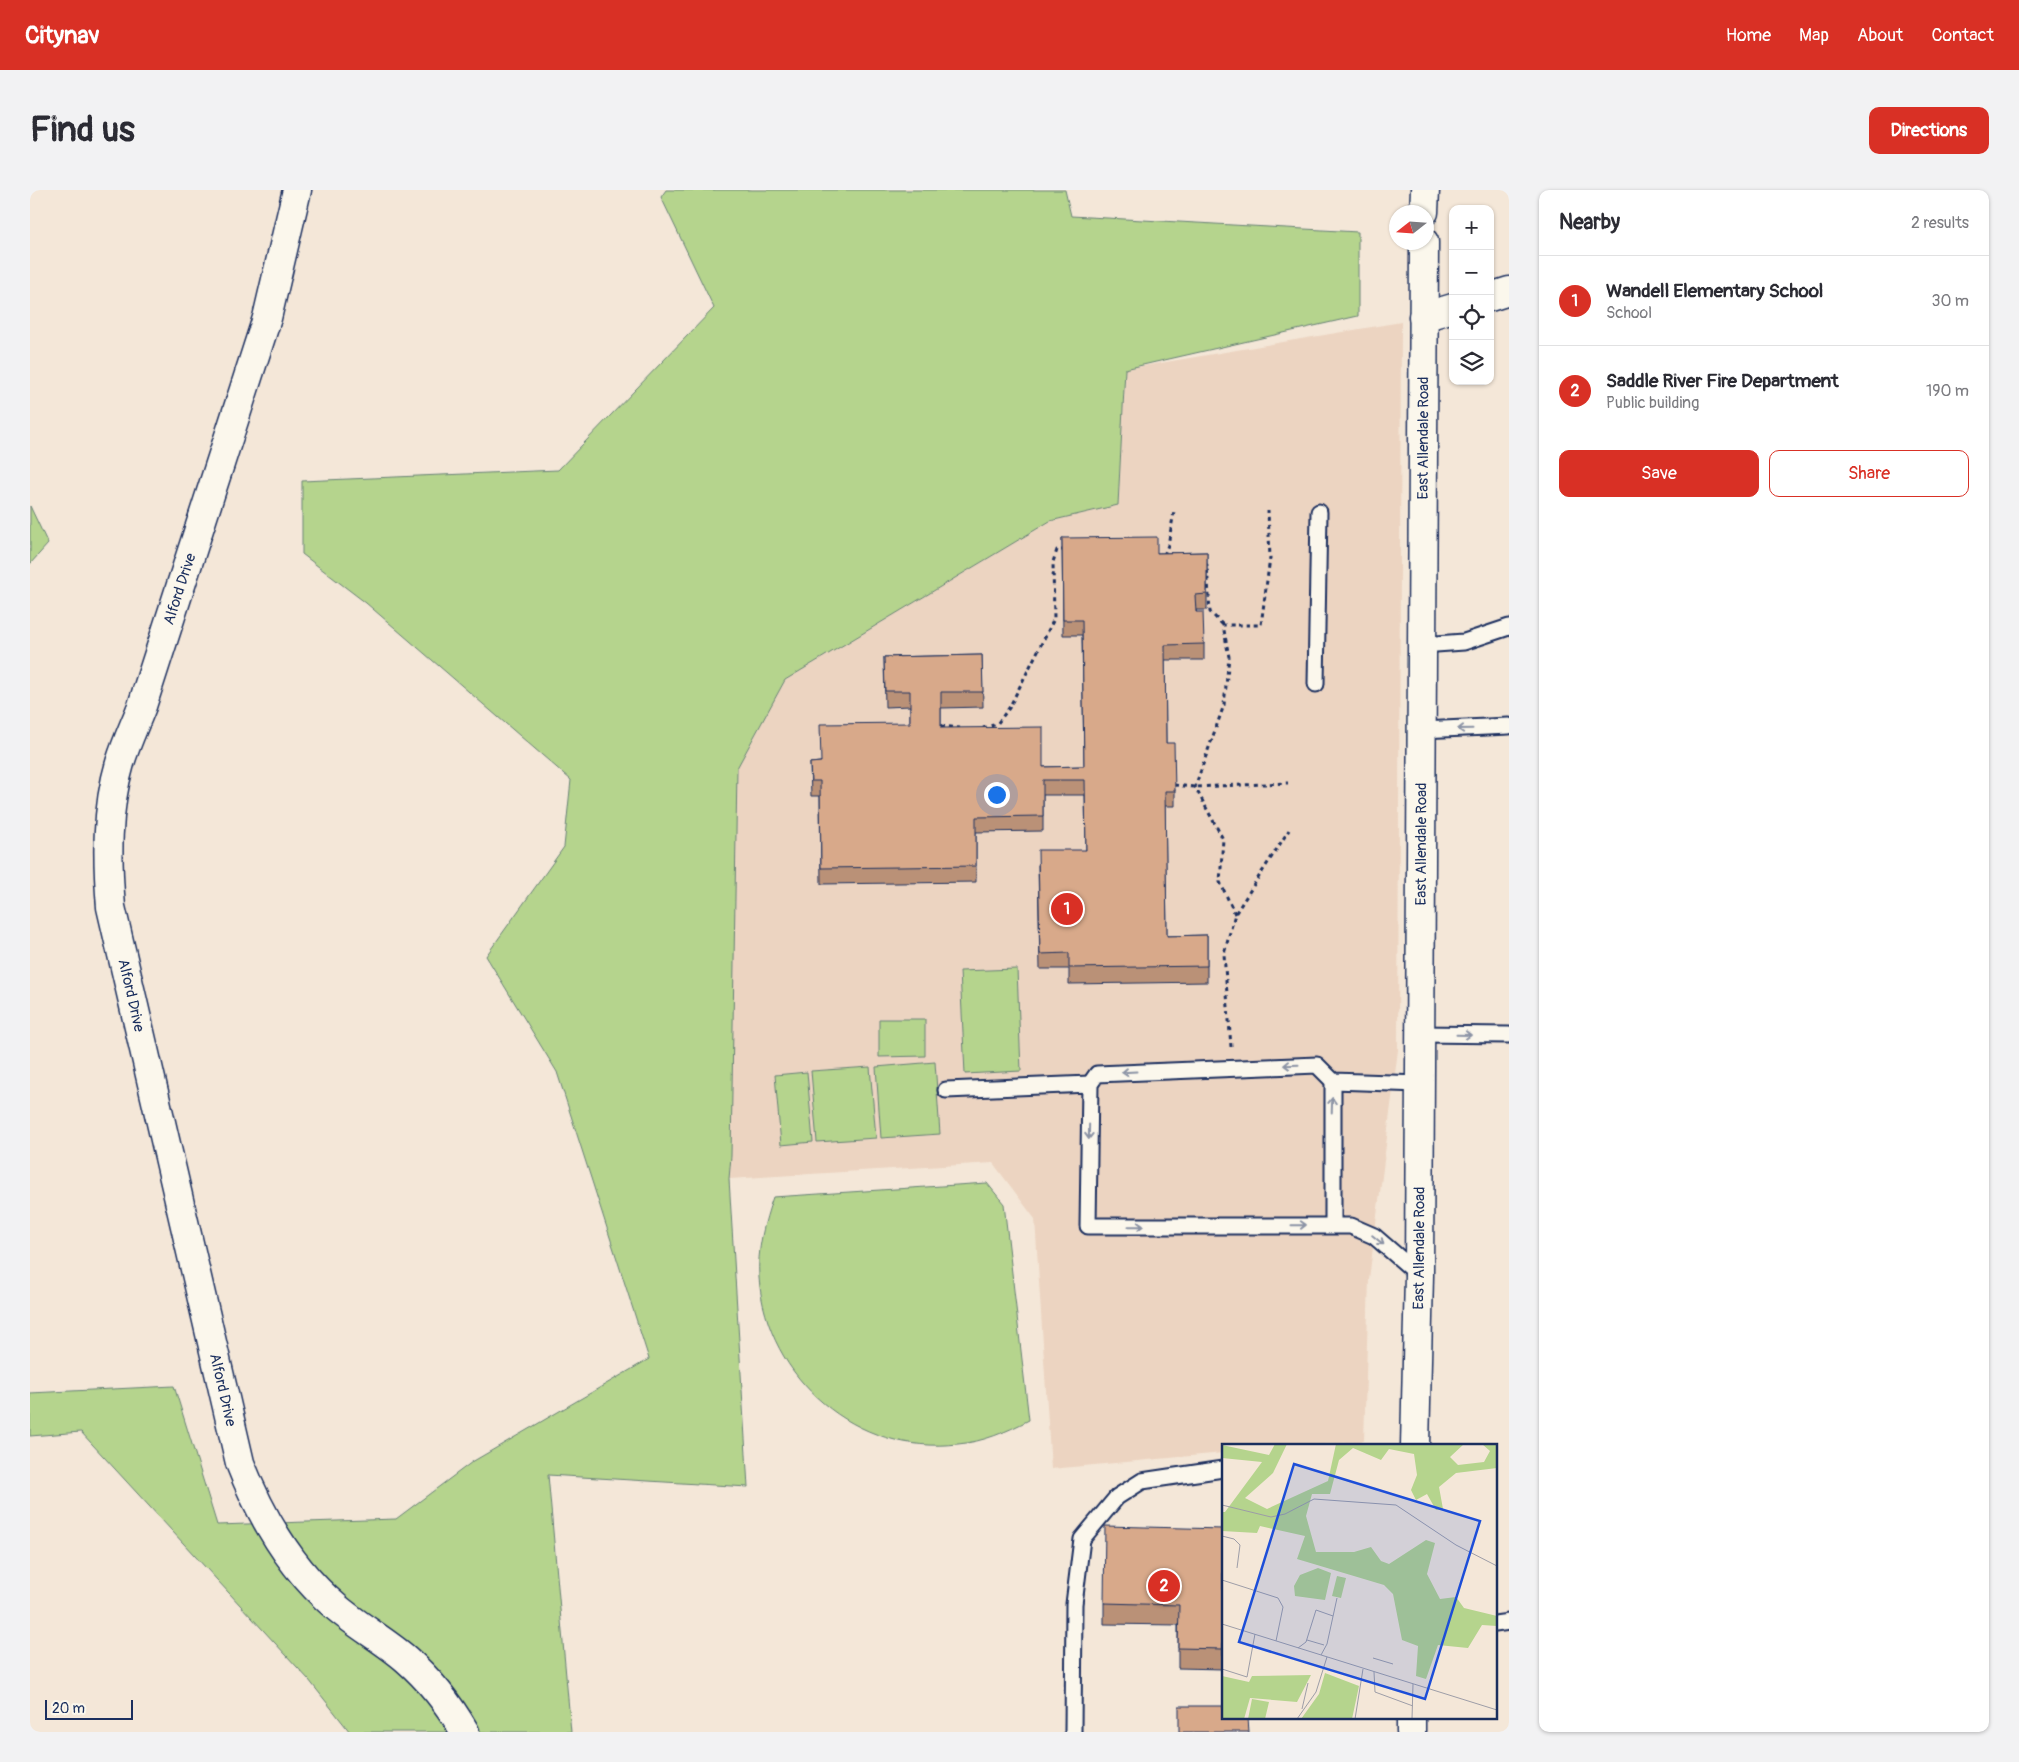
<!DOCTYPE html>
<meta charset="utf-8">
<style>
body{margin:0;font-family:Pangolin,sans-serif;background:#f2f2f3;color:#2b2b33}
.controls{position:absolute;right:15px;top:15px;display:grid;overflow:hidden;border-radius:10px;box-shadow:0 1px 4px #0004}
.controls button{width:45px;height:45px;display:grid;place-items:center;padding:0;border:0;border-bottom:1px solid #e1e1e2;background:#fff;color:#2b2b33;font:25px sans-serif}
.compass{position:absolute;left:1359px;top:15px;width:45px;height:45px;border-radius:50%;background:#fff;box-shadow:0 1px 4px #0004;rotate:253deg}
.scale{position:absolute;left:15px;bottom:12px;width:88px;box-sizing:border-box;padding-left:5px;border:2px solid #1b2f5e;border-top:0;font-size:14px;line-height:18px;white-space:nowrap;color:#1b2f5e;-webkit-text-stroke:4px #fbf7ec;paint-order:stroke}
.you{position:absolute;left:966px;top:604px;width:18px;height:18px;margin:-12px;border:4px solid #fff;border-radius:50%;background:#1a73e8;box-shadow:0 0 0 8px #1a73e833}
.badge{display:grid;place-items:center;width:32px;height:32px;border-radius:50%;background:#d93025;color:#fff;font-size:16px;font-weight:700}
.pin{position:absolute;translate:-50% -50%;border:2px solid #fff;box-shadow:0 1px 5px #0006}
.list{margin:0;padding:0;list-style:none}
h2{display:flex;justify-content:space-between;align-items:center;height:65px;margin:0;padding:0 20px;font-size:21px}
h2 small{font-size:16px;font-weight:400;color:#7c7c81}
.list li{display:grid;grid-template-columns:32px 1fr auto;gap:15px;align-items:center;box-sizing:border-box;height:90px;padding:0 20px;border-top:1px solid #e1e1e2}
.list b{display:block;font-size:19px;white-space:nowrap}
.list p{margin:0;font-size:16px;white-space:nowrap;color:#7c7c81}
.list em{font-size:16px;font-style:normal;color:#7c7c81}
.actions{display:flex;gap:10px;padding:15px 20px}
.actions a{flex:1;padding:11px 0;border:1px solid #d93025;border-radius:10px;text-align:center;font-size:18px;color:#d93025}
.actions .main{background:#d93025;color:#fff}
.icon{flex:none;width:28px;height:28px;fill:none;stroke:currentColor;stroke-width:2;stroke-linecap:round;stroke-linejoin:round}
.map{position:relative;flex:none;width:1479px;height:1542px;overflow:hidden;border-radius:10px}
header{display:flex;align-items:center;gap:30px;box-sizing:border-box;height:70px;padding:0 25px;background:#d93025;color:#fff}
header strong{font-size:24px}
nav{display:flex;gap:28px;margin-inline-start:auto;font-size:18px}
.intro{display:flex;align-items:center;justify-content:space-between;box-sizing:border-box;height:120px;padding:0 30px}
h1{margin:0;font-size:35px}
.button{padding:12px 22px;border-radius:10px;background:#d93025;color:#fff;font-size:18px;font-weight:700}
main{display:flex;gap:30px;padding:0 30px}
aside{flex:1;background:#fff;border-radius:10px;box-shadow:0 1px 4px #0004}
.map>svg:first-child{display:block}
.built{fill:#ecd4c1}
.green{fill:#b5d48d;stroke:#688276}
.lines{fill:none;stroke-linecap:round;stroke-linejoin:round}
.lane-casing{stroke:#1b2f5e;stroke-width:19}
.street-casing{stroke:#1b2f5e;stroke-width:31}
.secondary-casing{stroke:#1b2f5e;stroke-width:31}
.path{stroke:#1b2f5e;stroke-width:3;stroke-dasharray:4 4;stroke-linecap:butt}
.lane{stroke:#fbf7ec;stroke-width:15}
.street{stroke:#fbf7ec;stroke-width:28}
.secondary{stroke:#fbf7ec;stroke-width:28}
.wall{fill:#ba9177;stroke:#1b2f5e}
.building{fill:#d8a98a;stroke:#1b2f5e}
.oneway{stroke:#8b93a5}
.labels{text-anchor:middle;dominant-baseline:central;stroke-width:4;stroke-linejoin:round;paint-order:stroke}
.street-label{font-size:15px;fill:#1b2f5e;stroke:#fbf7ec}
.inset-road{fill:none;stroke:#9d9da7;stroke-width:1}
.view{fill:#1d4ed8;fill-opacity:0.15;stroke:#1d4ed8;stroke-width:2.5}
.inset-edge{fill:none;stroke:#1b2f5e;stroke-width:2.5}
</style>
<header>
<strong>Citynav</strong>
<nav><a>Home</a><a>Map</a><a>About</a><a>Contact</a></nav>
</header>
<div class="intro"><h1>Find us</h1><a class="button">Directions</a></div>
<main>
<div class="map">
<svg width="1479" height="1542" viewBox="0 0 1479 1542">
<rect width="100%" height="100%" fill="#f4e7d8"/>
<filter id="ink" filterUnits="userSpaceOnUse"><feTurbulence type="fractalNoise" baseFrequency=".02" numOctaves="2"/><feDisplacementMap in="SourceGraphic" scale="10" xChannelSelector="R" yChannelSelector="G"/><feConvolveMatrix kernelMatrix="1 2 1 2 8 2 1 2 1" color-interpolation-filters="sRGB"/></filter>
<g filter="url(#ink)">
<polygon class="built" points="1371,132 1368,860 1339,1089 1334,1251 1280,1256 1193,1256 1193,1263 1021,1279 1005,1029 963,973 699,989 707,578 755,490 1020,331 1088,315 1095,179"/>
<g class="green">
<polygon points="636,0 1035,0 1041,26 1328,42 1328,126 1095,179 1088,315 1020,331 755,490 707,578 701,966 699,989 718,1297 518,1285 541,1542 320,1542 279,1490 51,1242 0,1246 0,1203 144,1196 187,1335 366,1329 442,1272 619,1169 527,882 456,766 534,657 541,590 336,413 272,364 272,291 528,280 684,118 631,7"/>
<polygon points="0,316 18,354 0,374"/>
<polygon points="987,779 991,881 935,884 930,781"/>
<polygon points="849,829 895,829 895,866 849,867"/>
<polygon points="905,872 910,944 851,948 846,877"/>
<polygon points="840,877 846,948 787,952 781,881"/>
<polygon points="777,882 783,952 751,955 745,885"/>
<path d="M 957,993 L 974,1014 L 999,1230 C 976,1242 953,1252 928,1254 C 827,1266 737,1189 729,1088 C 727,1060 734,1033 743,1007 Z"/>
</g>
<g class="lines">
<defs>
<g id="lane">
<polyline points="1392,455 1434,452 1479,437"/>
<polyline points="1286,494 1289,322"/>
<polyline points="1391,540 1479,536"/>
<polyline points="1390,844 1479,845"/>
<polyline points="916,900 1060,894"/>
<polyline points="1303,1034 1303,891"/>
<polyline points="1389,1085 1344,1046 1321,1036 1058,1036 1060,894 1067,884 1287,875 1303,891 1390,894"/>
<polyline points="1465,1434 1479,1432"/>
<polyline points="1043,1542 1044,1414 1052,1349 1087,1307 1112,1291 1193,1279"/>
</g>
<g id="street">
<path id="s1" d="M 267,0 L 237,128 L 112,516 C 105,534 96,553 90,573 C 76,620 77,669 81,717 L 210,1273 C 231,1327 261,1379 306,1417 C 328,1436 354,1450 376,1469 C 400,1490 419,1514 435,1542"/>
</g>
<g id="secondary">
<polyline points="1394,22 1395,0"/>
<polyline points="1460,107 1479,101"/>
<polyline points="1393,127 1423,118"/>
<path id="s2" d="M 1385,1256 L 1389,1085 L 1394,52"/>
<polyline points="1381,1528 1381,1542"/>
</g>
</defs>
<use href="#lane" class="lane-casing"/>
<use href="#street" class="street-casing"/>
<use href="#secondary" class="secondary-casing"/>
<g class="path">
<polyline points="1134,365 1138,355 1144,322"/>
<polyline points="1174,374 1177,375 1180,422 1193,435"/>
<polyline points="911,536 930,538"/>
<polyline points="953,538 967,534 979,518 1024,429 1023,372 1027,360 1034,360"/>
<polyline points="1144,595 1165,597 1258,593"/>
<polyline points="1205,724 1190,692 1193,649 1165,597 1194,515 1199,467 1193,435 1231,435 1240,368 1238,321"/>
<polyline points="1201,857 1194,764 1205,724 1259,640"/>
</g>
<use href="#lane" class="lane"/>
<use href="#street" class="street"/>
<use href="#secondary" class="secondary"/>
</g>
<g class="wall">
<polygon points="1032,348 1127,363 1177,362 1177,420 1166,420 1174,454 1174,470 1135,470 1136,553 1145,601 1145,616 1135,616 1137,746 1177,745 1177,792 1039,794 1039,779 1010,779 1008,675 1056,660 1055,605 1013,605 1013,641 946,642 946,692 791,694 790,606 781,606 780,573 790,572 880,533 880,516 855,517 854,467 952,465 953,517 911,518 911,538 1013,577 1054,576 1052,445 1033,445"/>
<polygon points="1193,1339 1193,1479 1148,1478 1148,1435 1074,1434 1074,1413"/>
</g>
<g class="building">
<polygon points="1127,347 1127,363 1177,362 1177,404 1165,405 1166,422 1173,422 1174,454 1135,455 1136,553 1144,553 1145,601 1135,601 1137,746 1177,745 1177,776 1039,778 1039,763 1010,764 1008,660 1056,660 1055,590 1013,590 1013,626 946,627 946,676 791,678 790,591 781,591 780,573 791,572 790,534 880,533 880,501 855,501 854,467 952,465 953,502 911,502 911,538 1013,537 1013,577 1054,576 1052,430 1033,430 1032,348"/>
<polygon points="1075,1336 1193,1339 1193,1459 1148,1458 1149,1415 1074,1413"/>
<polygon points="1149,1516 1193,1516 1193,1528 1218,1528 1219,1542 1149,1542"/>
</g>
<defs><path id="oneway-shaft" d="M-6 0H5M1.5-3L5.5 0L1.5 3" fill="none" stroke-width="1.6" stroke-linecap="round" stroke-linejoin="round" transform="scale(1.25)"/></defs>
<g class="oneway">
<use href="#oneway-shaft" transform="translate(1435 539) rotate(179)"/>
<use href="#oneway-shaft" transform="translate(1434 845) rotate(1)"/>
<use href="#oneway-shaft" transform="translate(1261 875) rotate(178)"/>
<use href="#oneway-shaft" transform="translate(1099 882) rotate(177)"/>
<use href="#oneway-shaft" transform="translate(1302 915) rotate(-88)"/>
<use href="#oneway-shaft" transform="translate(1059 942) rotate(91)"/>
<use href="#oneway-shaft" transform="translate(1269 1035) rotate(-1)"/>
<use href="#oneway-shaft" transform="translate(1106 1036) rotate(-1)"/>
<use href="#oneway-shaft" transform="translate(1348 1050) rotate(39)"/>
</g>
</g>
<g class="labels">
<g class="street-label">
<text stroke="none"><textPath href="#s2" startOffset="1008">East Allendale Road</textPath></text>
<text transform="translate(150 399) rotate(-72)">Alford Drive</text>
<text stroke="none"><textPath href="#s2" startOffset="602">East Allendale Road</textPath></text>
<text stroke="none"><textPath href="#s1" startOffset="836">Alford Drive</textPath></text>
<text stroke="none"><textPath href="#s2" startOffset="198">East Allendale Road</textPath></text>
<text stroke="none"><textPath href="#s1" startOffset="1241">Alford Drive</textPath></text>
</g>
</g>
<g transform="translate(1192 1254)">
<rect width="275" height="275" fill="#f4e7d8"/>
<path d="M 53,0 L 65,0 L 51,29 L 23,54 L 45,65 L 106,37 L 114,0 L 242,0 L 228,13 L 236,21 L 262,18 L 268,7 L 260,0 L 275,0 L 275,24 L 234,29 L 217,43 L 221,65 L 214,66 L 205,50 L 194,56 L 189,46 L 195,31 L 192,10 L 167,5 L 159,16 L 131,4 L 117,16 L 108,50 L 90,50 L 84,72 L 94,108 L 132,108 L 149,103 L 159,117 L 167,120 L 204,96 L 213,99 L 205,130 L 218,155 L 234,153 L 242,164 L 275,172 L 275,182 L 260,181 L 246,204 L 216,201 L 204,235 L 194,232 L 196,202 L 180,196 L 171,150 L 162,141 L 75,115 L 83,92 L 38,82 L 35,89 L 0,87 L 0,68 L 3,68 L 40,18 L 0,14 L 0,1 L 47,11 ZM 96,124 L 109,129 L 103,156 L 73,152 L 72,142 L 78,131 ZM 115,132 L 124,134 L 119,154 L 110,152 ZM 103,229 L 137,242 L 130,275 L 79,275 L 97,250 ZM 89,231 L 75,258 L 28,254 L 22,275 L 0,275 L 0,232 L 27,238 L 30,232 ZM 30,255 L 47,258 L 43,275 L 26,275 Z" fill="#b5d48d"/>
<path class="inset-road" d="M 0,61 L 49,73 L 63,70 L 92,55 L 174,61 L 234,101 L 275,122M 0,92 L 12,95 L 18,101 L 15,124M 0,136 L 56,154 L 61,163 L 54,197M 0,180 L 275,266M 85,196 L 102,201M 76,204 L 84,198 L 94,166 L 111,172M 99,211 L 105,200 L 115,154M 151,214 L 171,220M 0,225 L 25,233 L 33,190M 152,228 L 153,248 L 191,262M 80,265 L 86,239M 75,275 L 94,248 L 105,213M 133,275 L 141,225M 190,275 L 191,240"/>
<path class="view" d="M 72,20 L 258,77 L 203,255 L 17,198 Z"/>
<rect width="275" height="275" class="inset-edge"/>
</g>
</svg>
<div class="controls">
<button>+</button>
<button>−</button>
<button><svg class="icon" aria-label="locate" viewBox="0 0 24 24"><circle cx="12" cy="12" r="6"/><path d="M12 2v4M12 18v4M2 12h4M18 12h4"/></svg></button>
<button><svg class="icon" aria-label="layers" viewBox="0 0 24 24"><path d="M12 4l9 5-9 5-9-5zM3 14l9 5 9-5"/></svg></button>
</div>
<svg class="compass" viewBox="-18 -18 36 36"><path d="M0-13l5 13h-10z" fill="#e53935"/><path d="M0 13l5-13h-10z" fill="#7c7c81"/></svg>
<div class="scale">20 m</div>
<div class="you"></div>
<div class="pin badge" style="left:1037px;top:719px">1</div>
<div class="pin badge" style="left:1134px;top:1396px">2</div>
</div>
<aside>
<h2>Nearby<small>2 results</small></h2>
<ul class="list">
<li><span class="badge">1</span><div><b>Wandell Elementary School</b><p>School</p></div><em>30 m</em></li>
<li><span class="badge">2</span><div><b>Saddle River Fire Department</b><p>Public building</p></div><em>190 m</em></li>
</ul>
<div class="actions"><a class="main">Save</a><a>Share</a></div>
</aside>
</main>
